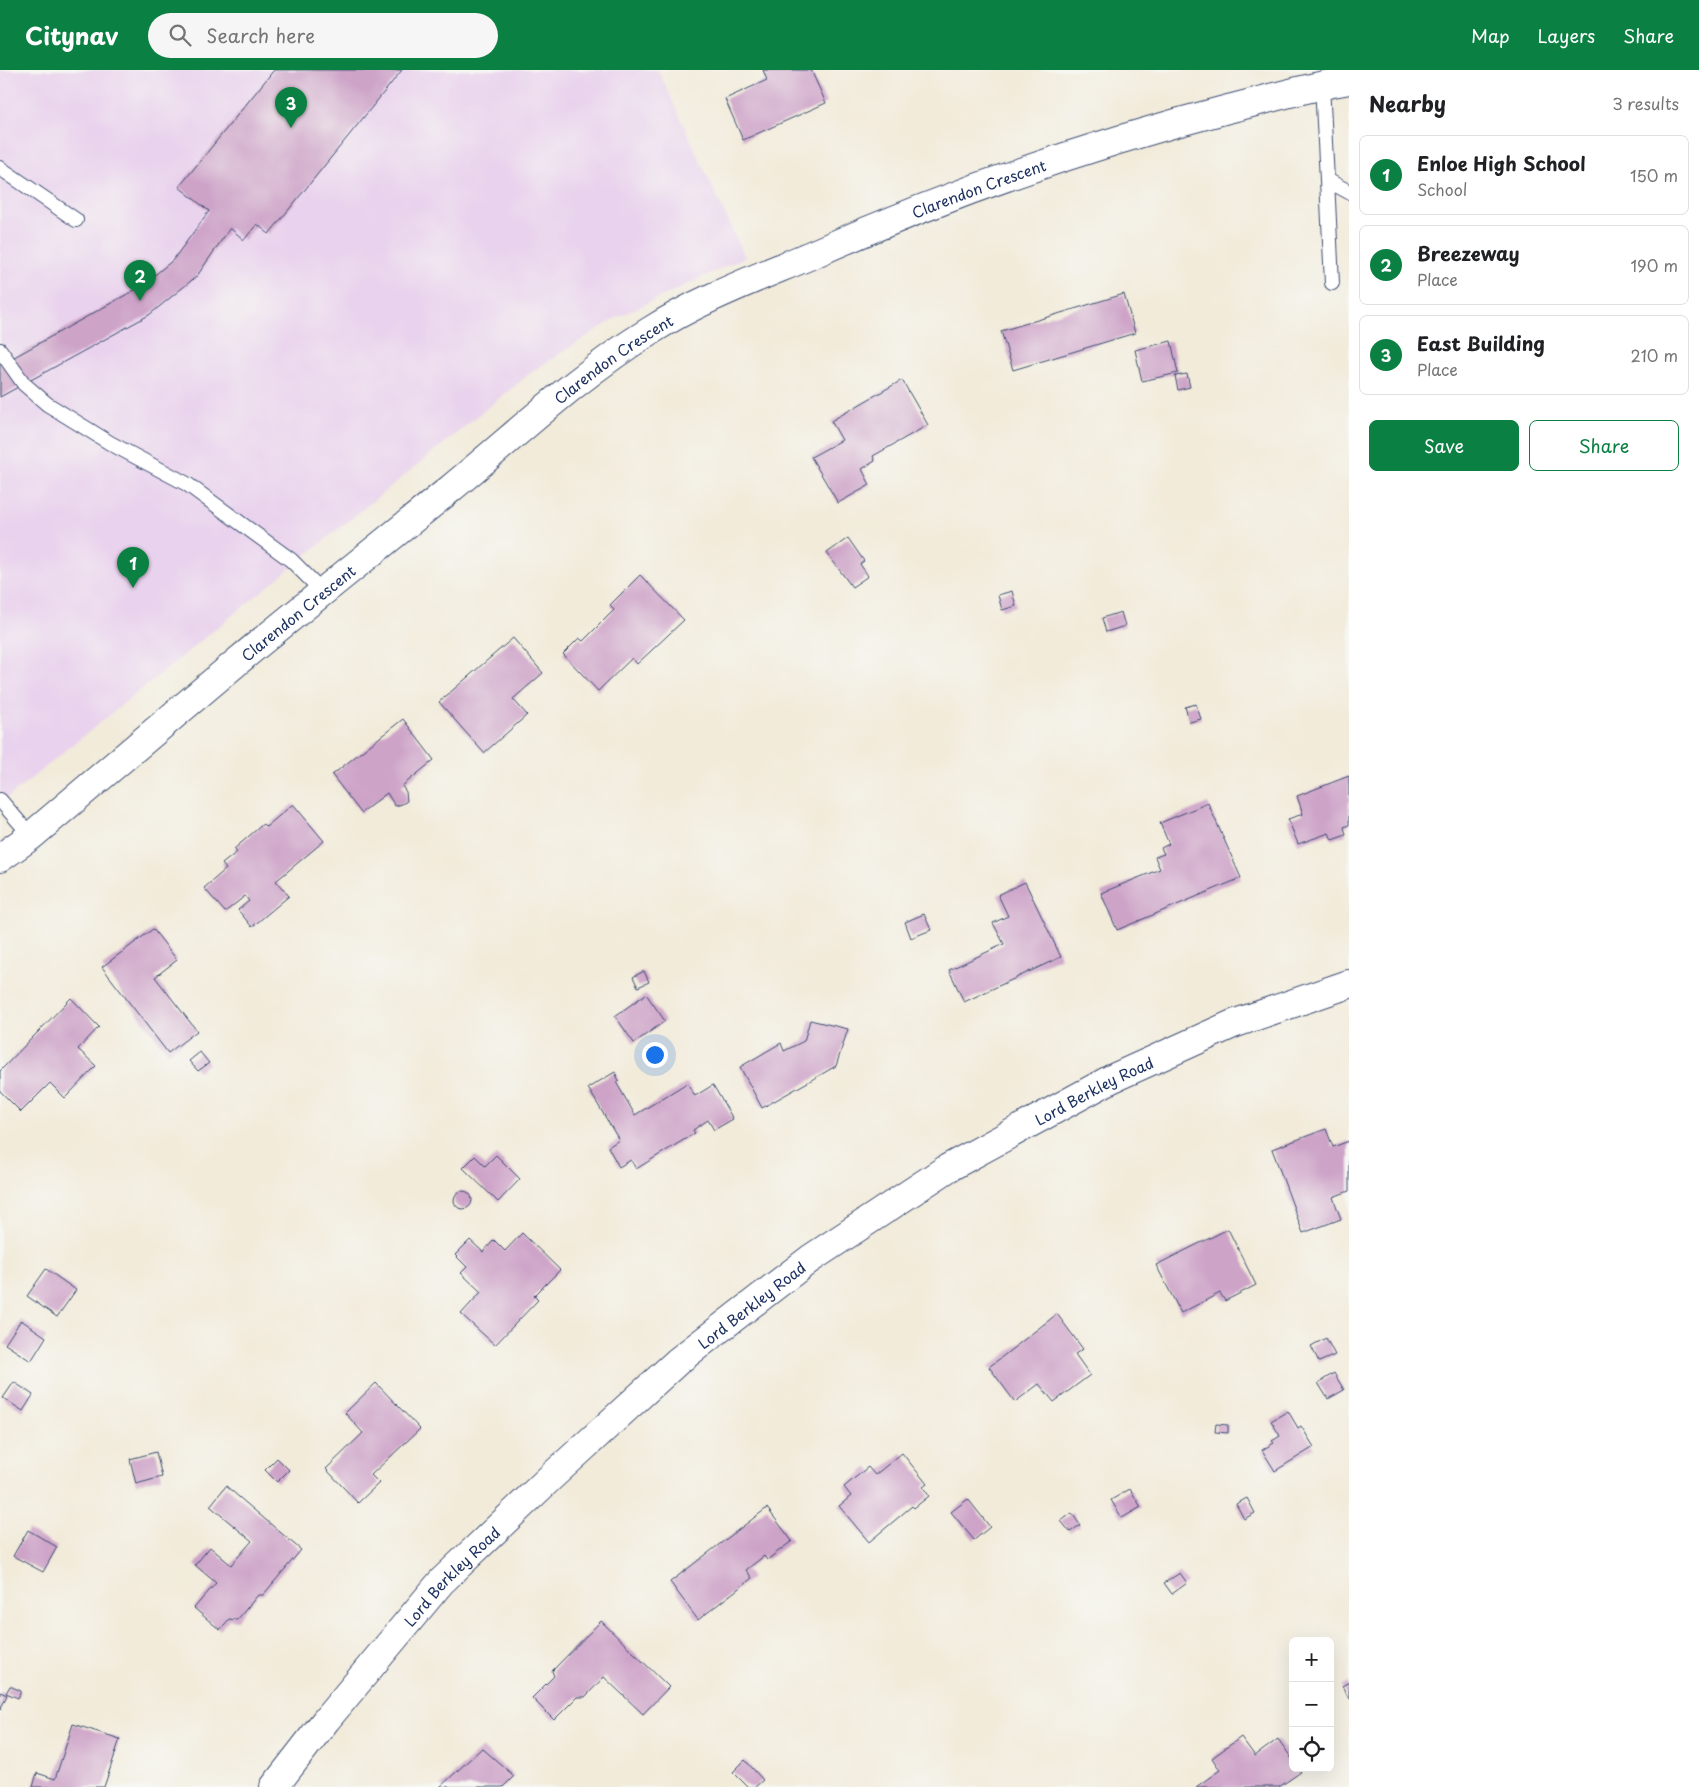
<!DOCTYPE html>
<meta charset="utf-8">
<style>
body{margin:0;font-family:"Playpen Sans",sans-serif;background:#f6f6f6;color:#202124}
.controls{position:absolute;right:15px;bottom:15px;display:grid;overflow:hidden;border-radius:8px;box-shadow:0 5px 20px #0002}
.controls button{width:45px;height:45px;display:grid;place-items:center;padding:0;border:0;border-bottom:1px solid #e0e0e0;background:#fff;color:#202124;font:25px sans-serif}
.you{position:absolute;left:654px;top:984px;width:18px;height:18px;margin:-12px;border:4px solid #fff;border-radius:50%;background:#1a73e8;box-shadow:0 0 0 8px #1a73e833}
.badge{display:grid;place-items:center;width:32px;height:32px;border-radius:50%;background:#0b8043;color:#fff;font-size:16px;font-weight:700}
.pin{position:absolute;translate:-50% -41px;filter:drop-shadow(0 1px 2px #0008)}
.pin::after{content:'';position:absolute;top:26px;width:18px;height:15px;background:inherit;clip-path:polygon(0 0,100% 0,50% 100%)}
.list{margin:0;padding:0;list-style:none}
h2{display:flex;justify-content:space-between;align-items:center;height:65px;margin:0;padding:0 20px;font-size:21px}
h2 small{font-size:16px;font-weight:400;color:#757577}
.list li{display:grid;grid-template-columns:32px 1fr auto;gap:15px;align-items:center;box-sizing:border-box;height:80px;margin:0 10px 10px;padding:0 10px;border:1px solid #e0e0e0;border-radius:8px}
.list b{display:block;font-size:19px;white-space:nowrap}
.list p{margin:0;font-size:16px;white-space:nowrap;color:#757577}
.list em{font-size:16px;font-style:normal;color:#757577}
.actions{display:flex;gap:10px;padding:15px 20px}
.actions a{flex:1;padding:11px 0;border:1px solid #0b8043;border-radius:8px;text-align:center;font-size:18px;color:#0b8043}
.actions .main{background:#0b8043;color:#fff}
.icon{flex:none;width:28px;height:28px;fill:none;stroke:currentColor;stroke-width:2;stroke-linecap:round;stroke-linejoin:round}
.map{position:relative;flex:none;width:1349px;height:1717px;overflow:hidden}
header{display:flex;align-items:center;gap:30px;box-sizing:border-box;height:70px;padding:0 25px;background:#0b8043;color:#fff}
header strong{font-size:24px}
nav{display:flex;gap:28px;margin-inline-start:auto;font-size:18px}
.search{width:350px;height:45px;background:#f6f6f6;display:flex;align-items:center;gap:12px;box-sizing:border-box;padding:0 18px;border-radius:28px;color:#757577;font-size:19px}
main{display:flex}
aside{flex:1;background:#fff}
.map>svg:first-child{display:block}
.built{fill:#e9d2ed}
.building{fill:#cda3c8}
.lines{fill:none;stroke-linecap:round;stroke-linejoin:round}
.service-casing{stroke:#3b4b71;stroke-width:16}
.minor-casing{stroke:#3b4b71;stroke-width:30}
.service{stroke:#fff;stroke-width:14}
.minor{stroke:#fff;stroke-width:28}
.labels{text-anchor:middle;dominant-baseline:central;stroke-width:4.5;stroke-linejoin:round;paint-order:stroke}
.street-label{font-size:15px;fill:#1b2f5e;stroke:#f6f6f2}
</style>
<header>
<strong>Citynav</strong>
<div class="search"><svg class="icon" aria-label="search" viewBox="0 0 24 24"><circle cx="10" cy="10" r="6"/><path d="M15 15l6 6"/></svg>Search here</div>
<nav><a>Map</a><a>Layers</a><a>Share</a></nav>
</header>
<main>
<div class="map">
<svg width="1349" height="1717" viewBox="0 0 1349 1717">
<rect width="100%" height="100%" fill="#f6f6f2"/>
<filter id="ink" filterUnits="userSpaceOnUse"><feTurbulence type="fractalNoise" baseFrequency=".02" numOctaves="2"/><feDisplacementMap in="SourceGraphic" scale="10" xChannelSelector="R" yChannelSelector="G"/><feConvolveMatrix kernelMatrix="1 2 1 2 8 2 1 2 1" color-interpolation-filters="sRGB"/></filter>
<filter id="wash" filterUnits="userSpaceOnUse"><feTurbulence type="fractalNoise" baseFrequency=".0096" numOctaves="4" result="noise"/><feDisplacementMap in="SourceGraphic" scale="20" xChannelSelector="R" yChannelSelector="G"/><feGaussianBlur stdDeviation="1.12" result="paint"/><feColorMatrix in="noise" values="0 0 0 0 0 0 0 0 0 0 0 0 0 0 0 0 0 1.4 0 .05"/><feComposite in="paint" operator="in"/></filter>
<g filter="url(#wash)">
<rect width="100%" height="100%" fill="#f2ebda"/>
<polygon class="built" points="0,0 658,0 745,187 614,249 533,301 0,734"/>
<g id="blocks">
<g class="building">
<polygon points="274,0 402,0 269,164 257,154 244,170 230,158 197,206 149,245 0,327 0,295 140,217 173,190 209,141 179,117"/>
<polygon points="763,0 811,0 826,33 743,70 725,29 767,10"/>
<polygon points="1124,224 1135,263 1013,300 1001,261"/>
<polygon points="1171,271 1178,303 1142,311 1135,280"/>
<polygon points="1187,304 1190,317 1178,320 1175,306"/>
<polygon points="902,310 928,355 873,386 875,391 862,399 870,415 838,433 811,387 842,370 831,351"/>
<polygon points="848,468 864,491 860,494 868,506 852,517 827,483"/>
<polygon points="640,505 684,550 637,594 632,588 598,621 563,584 579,568 583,571 614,540 610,535"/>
<polygon points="1012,521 1016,536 1002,540 998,525"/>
<polygon points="1121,542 1125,556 1106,562 1102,548"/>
<polygon points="513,568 543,603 513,629 527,645 484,683 439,632"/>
<polygon points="1196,634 1201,649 1190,652 1185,637"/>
<polygon points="403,649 434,690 402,716 406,722 407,731 402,734 395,736 387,723 361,743 332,705"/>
<polygon points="1349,706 1349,755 1344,757 1346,765 1332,770 1329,763 1298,774 1288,749 1303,744 1297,726"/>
<polygon points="1208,733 1241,808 1117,860 1101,823 1160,799 1155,787 1164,784 1161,778 1169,774 1160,753"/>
<polygon points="293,734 324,771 276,811 289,826 252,857 238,840 249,831 245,826 225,842 204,818 226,799 222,794 237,782 234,779 263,754 266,757"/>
<polygon points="1025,812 1061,887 964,932 949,900 1004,874 993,853 1008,846 998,825"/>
<polygon points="924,844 931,860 911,868 905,852"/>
<polygon points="153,859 177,890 155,907 197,961 168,983 102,897"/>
<polygon points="644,901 649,912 638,917 633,907"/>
<polygon points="646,924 665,951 634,973 615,946"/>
<polygon points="71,928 99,957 78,979 96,996 65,1028 50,1013 21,1042 0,1021 0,1001"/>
<polygon points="810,950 848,959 836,996 762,1038 740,997 781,973 784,981 804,971"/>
<polygon points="200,982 209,993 198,1001 189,991"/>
<polygon points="615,1002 619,1011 616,1012 635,1045 687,1013 695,1026 713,1015 733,1049 714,1060 708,1050 693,1060 695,1063 636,1099 631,1090 619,1097 608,1077 619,1070 588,1018"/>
<polygon points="1326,1059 1333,1077 1349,1071 1349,1121 1333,1127 1341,1149 1303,1163 1272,1079"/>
<polygon points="496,1085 520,1109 498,1132 463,1098 475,1086 485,1096"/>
<circle cx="463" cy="1130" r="9"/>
<polygon points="1228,1159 1256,1215 1225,1231 1220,1223 1181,1243 1156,1195"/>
<polygon points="522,1163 560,1200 534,1226 538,1230 495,1275 461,1244 481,1222 461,1203 467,1197 455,1185 470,1170 483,1182 494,1170 505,1181"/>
<polygon points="46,1199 76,1220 57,1247 27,1226"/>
<polygon points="1057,1244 1083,1279 1075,1284 1090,1305 1054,1332 1039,1314 1015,1332 989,1297"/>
<polygon points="21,1250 46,1267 31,1291 5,1274"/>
<polygon points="1326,1268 1335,1285 1319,1292 1311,1276"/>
<polygon points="1334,1303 1344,1320 1328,1329 1318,1313"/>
<polygon points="14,1312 33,1325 23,1341 3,1328"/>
<polygon points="376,1313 420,1359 371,1405 379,1413 358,1433 326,1399 363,1363 345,1343"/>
<polygon points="1288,1341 1298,1358 1301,1356 1314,1377 1275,1401 1262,1380 1274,1373 1272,1371 1280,1366 1271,1351"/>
<polygon points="1216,1354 1228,1355 1228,1363 1215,1362"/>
<polygon points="156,1382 162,1407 136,1414 130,1389"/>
<polygon points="902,1383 927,1414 923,1417 929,1426 914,1438 912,1436 869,1472 839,1436 851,1426 844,1417 868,1397 875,1405"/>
<polygon points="277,1388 289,1400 277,1412 265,1400"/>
<polygon points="226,1416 301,1480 263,1525 258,1525 237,1550 229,1549 220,1560 194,1538 216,1513 195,1495 210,1477 231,1495 252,1471 210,1436"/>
<polygon points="1130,1419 1141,1437 1122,1448 1111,1430"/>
<polygon points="1247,1428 1255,1443 1244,1449 1236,1434"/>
<polygon points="968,1429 990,1457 974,1470 951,1442"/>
<polygon points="767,1438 792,1471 767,1490 764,1486 746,1500 752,1508 698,1550 670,1512"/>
<polygon points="1072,1443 1080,1455 1070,1462 1061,1451"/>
<polygon points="28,1460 57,1477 43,1502 13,1486"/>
<polygon points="1180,1503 1187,1513 1172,1524 1164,1513"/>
<polygon points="601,1551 669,1617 643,1644 604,1607 585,1627 577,1627 554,1650 532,1628 554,1606 552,1601"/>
<polygon points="1349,1612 1349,1629 1342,1616"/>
<polygon points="10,1616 21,1621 18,1628 6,1623"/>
<polygon points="0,1622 7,1625 0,1640"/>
<polygon points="73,1654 120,1669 104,1717 33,1717 37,1703 55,1709"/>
<polygon points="1241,1667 1255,1686 1278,1669 1293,1690 1293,1698 1299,1698 1301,1702 1279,1717 1196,1717 1220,1700 1212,1688"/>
<polygon points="482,1678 514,1706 503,1717 440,1717"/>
<polygon points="745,1690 763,1710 755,1717 748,1717 733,1702"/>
</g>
</g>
</g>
<g filter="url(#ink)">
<use href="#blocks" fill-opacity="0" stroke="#3b4b71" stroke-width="1"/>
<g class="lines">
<defs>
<g id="service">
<polyline points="1322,15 1327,110 1349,122"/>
<polyline points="0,98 76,150"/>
<polyline points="1327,110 1332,213"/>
<polyline points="0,280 24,314 47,334 110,373 187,414 291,490 323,522"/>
<polyline points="0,730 31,766"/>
</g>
<g id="minor">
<path id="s1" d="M 0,788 L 31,766 C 100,708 169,649 238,591 C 308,533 379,477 449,420 C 515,366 577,306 650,261 C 700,229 757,208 811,185 C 946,125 1085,76 1228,39 C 1268,29 1308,17 1349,10"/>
<path id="s2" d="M 274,1717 L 326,1650 L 441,1512 L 551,1407 L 678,1291 L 810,1189 L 948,1098 L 1111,1009 L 1233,954 L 1349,914"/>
</g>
</defs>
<use href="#service" class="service-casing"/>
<use href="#minor" class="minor-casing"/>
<use href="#service" class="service"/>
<use href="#minor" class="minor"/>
</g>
</g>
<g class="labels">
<g class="street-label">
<text stroke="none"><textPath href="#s1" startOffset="1196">Clarendon Crescent</textPath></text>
<text stroke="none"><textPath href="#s1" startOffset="791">Clarendon Crescent</textPath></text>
<text stroke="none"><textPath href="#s1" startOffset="386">Clarendon Crescent</textPath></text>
<text stroke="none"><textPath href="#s2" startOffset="1086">Lord Berkley Road</textPath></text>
<text stroke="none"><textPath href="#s2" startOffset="681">Lord Berkley Road</textPath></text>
<text stroke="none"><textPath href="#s2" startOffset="276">Lord Berkley Road</textPath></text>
</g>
</g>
</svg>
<div class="controls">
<button>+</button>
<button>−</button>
<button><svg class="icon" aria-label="locate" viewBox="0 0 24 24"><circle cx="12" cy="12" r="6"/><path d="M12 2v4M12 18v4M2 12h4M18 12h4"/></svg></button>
</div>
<div class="you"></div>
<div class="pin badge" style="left:133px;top:518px">1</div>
<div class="pin badge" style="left:140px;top:231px">2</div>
<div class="pin badge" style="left:291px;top:58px">3</div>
</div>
<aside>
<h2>Nearby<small>3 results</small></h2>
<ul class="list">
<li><span class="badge">1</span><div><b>Enloe High School</b><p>School</p></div><em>150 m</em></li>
<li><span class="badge">2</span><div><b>Breezeway</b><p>Place</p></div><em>190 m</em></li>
<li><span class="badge">3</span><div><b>East Building</b><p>Place</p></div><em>210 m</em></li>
</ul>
<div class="actions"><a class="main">Save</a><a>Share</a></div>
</aside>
</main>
